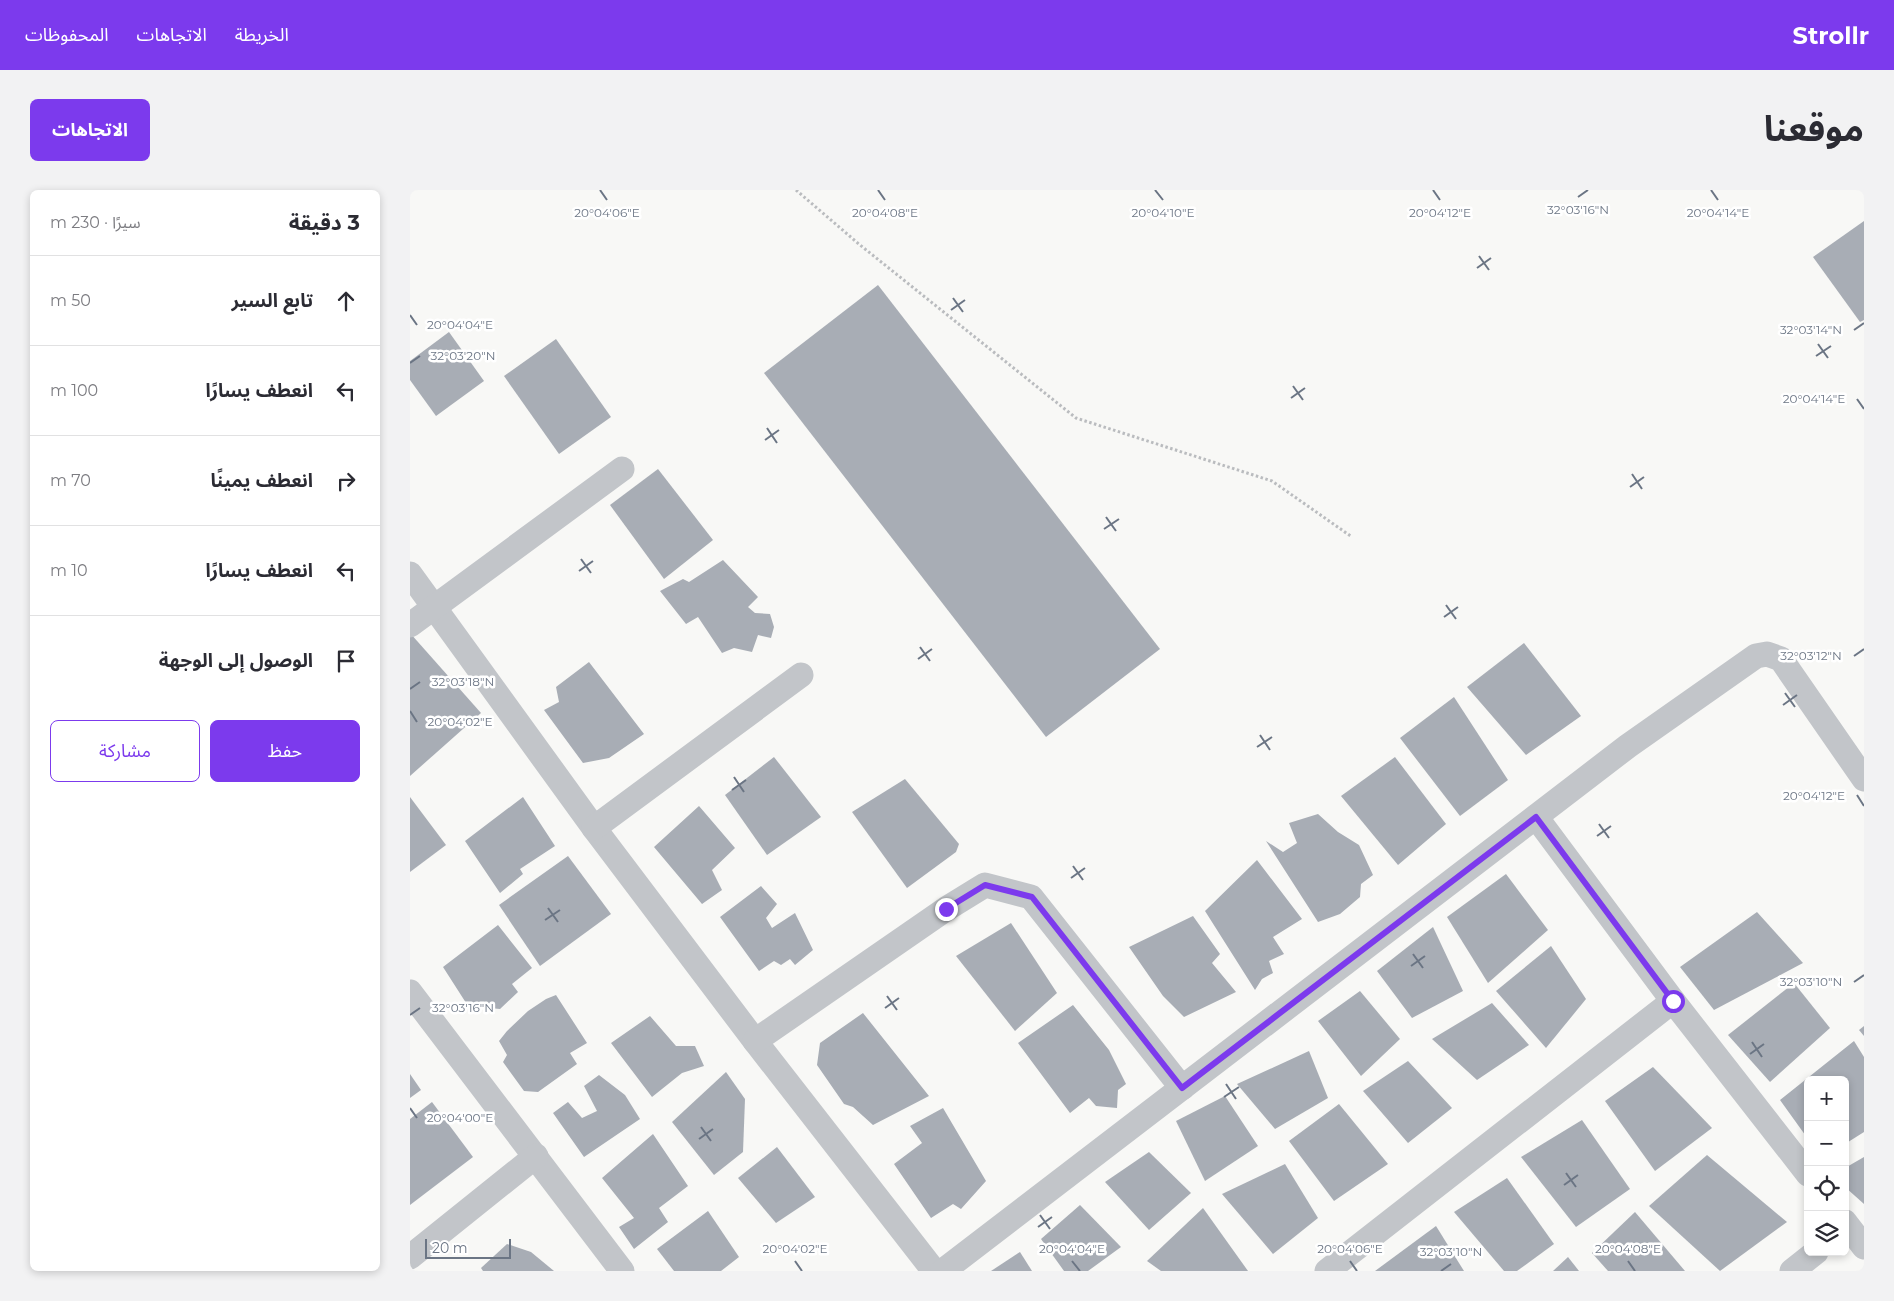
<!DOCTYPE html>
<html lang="ar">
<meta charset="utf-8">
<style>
body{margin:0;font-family:Montserrat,"Noto Sans Arabic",sans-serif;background:#f2f2f3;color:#2b2b33;direction:rtl}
.controls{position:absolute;right:15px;bottom:15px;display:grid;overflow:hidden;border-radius:8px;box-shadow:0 2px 8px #0003}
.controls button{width:45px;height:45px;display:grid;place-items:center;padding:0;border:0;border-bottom:1px solid #e1e1e2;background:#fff;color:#2b2b33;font:25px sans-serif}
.scale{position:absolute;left:15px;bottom:12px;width:86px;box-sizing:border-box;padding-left:5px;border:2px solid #6b7584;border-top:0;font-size:14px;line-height:18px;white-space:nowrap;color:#6b7584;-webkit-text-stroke:4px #fff;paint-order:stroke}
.stop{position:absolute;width:15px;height:15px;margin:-11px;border:4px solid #7c3aed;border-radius:50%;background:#fff}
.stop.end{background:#7c3aed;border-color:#fff;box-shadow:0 1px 5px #0008}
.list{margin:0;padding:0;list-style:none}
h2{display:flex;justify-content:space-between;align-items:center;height:65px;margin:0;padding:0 20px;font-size:21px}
h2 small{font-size:16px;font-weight:400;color:#7c7c81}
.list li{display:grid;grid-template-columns:32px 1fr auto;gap:15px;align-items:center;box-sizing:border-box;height:90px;padding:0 20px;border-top:1px solid #e1e1e2}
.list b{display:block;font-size:19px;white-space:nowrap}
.list em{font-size:16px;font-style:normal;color:#7c7c81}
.actions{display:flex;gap:10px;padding:15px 20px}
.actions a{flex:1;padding:11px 0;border:1px solid #7c3aed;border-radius:8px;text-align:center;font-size:18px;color:#7c3aed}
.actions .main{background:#7c3aed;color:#fff}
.icon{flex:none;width:28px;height:28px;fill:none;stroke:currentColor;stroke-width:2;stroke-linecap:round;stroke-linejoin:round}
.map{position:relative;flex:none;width:1454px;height:1081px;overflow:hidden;direction:ltr;border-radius:8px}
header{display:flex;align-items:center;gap:30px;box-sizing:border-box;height:70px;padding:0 25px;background:#7c3aed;color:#fff}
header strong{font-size:24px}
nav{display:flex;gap:28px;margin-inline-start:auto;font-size:18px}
.intro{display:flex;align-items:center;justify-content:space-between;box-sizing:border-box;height:120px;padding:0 30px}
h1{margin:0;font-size:35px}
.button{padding:12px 22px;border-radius:8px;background:#7c3aed;color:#fff;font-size:18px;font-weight:700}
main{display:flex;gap:30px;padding:0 30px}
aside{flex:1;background:#fff;border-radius:8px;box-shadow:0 2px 8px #0003}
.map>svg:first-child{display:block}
.building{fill:#a8adb5}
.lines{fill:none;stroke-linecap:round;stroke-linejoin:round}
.path{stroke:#babcbf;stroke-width:3;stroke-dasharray:2.5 2.5;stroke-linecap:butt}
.minor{stroke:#c2c5c9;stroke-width:25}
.route{stroke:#7c3aed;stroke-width:6}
.ticks{fill:none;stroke:#6b7584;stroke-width:2}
.ticks-label{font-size:12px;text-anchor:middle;fill:#6b7584;stroke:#fff;stroke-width:5;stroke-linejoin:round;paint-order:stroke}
</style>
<header>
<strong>Strollr</strong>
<nav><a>الخريطة</a><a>الاتجاهات</a><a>المحفوظات</a></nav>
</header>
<div class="intro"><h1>موقعنا</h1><a class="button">الاتجاهات</a></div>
<main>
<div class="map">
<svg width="1454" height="1081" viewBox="0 0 1454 1081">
<rect width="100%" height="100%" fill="#f8f8f6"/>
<g class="building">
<polygon points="1454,31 1454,130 1450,132 1403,67"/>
<polygon points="468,95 750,459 636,547 354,183"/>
<polygon points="39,142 74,191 26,226 0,190 0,171"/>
<polygon points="146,149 201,227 149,264 94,186"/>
<polygon points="248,279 303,350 254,389 200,315"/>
<polygon points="313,370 348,407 338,417 345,423 360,424 364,437 361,448 348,445 342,462 324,458 312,463 288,427 276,434 250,401 273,389 279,392"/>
<polygon points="0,443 71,523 0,586"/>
<polygon points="1114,453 1171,526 1116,565 1057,497"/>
<polygon points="179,472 234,544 199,568 173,573 134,520 149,512 146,497"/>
<polygon points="1044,507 1098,590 1050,626 990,548"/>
<polygon points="364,567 411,627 357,665 315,605"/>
<polygon points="985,567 1036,634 988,675 931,606"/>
<polygon points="495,589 549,654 546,662 497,698 442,622"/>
<polygon points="0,607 36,655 0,682"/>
<polygon points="113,607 145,656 110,679 113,684 90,703 55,651"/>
<polygon points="289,616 325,658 302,680 312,700 292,714 244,657"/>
<polygon points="908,624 928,642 949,655 963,685 951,694 950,707 930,724 908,732 856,651 873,662 887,653 879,633"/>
<polygon points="158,666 201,724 130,776 89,715"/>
<polygon points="847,670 892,729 863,747 874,764 859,771 863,783 852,789 845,800 795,721"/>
<polygon points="1096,684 1138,740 1078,793 1037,727"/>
<polygon points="351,696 367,714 356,728 362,738 385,723 403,760 385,775 380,769 371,775 364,771 349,781 310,727"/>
<polygon points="1347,722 1393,773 1304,820 1270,777"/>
<polygon points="783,726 810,764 802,773 826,802 774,827 753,806 719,757"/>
<polygon points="601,733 647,803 605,841 546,766"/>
<polygon points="88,735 122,778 102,794 108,802 90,819 58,816 33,777"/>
<polygon points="1023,737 1053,801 1002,828 967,781"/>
<polygon points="1141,756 1176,809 1136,858 1086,801"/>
<polygon points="1384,793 1420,838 1360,892 1318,845"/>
<polygon points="950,801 990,849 951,886 908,831"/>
<polygon points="146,805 177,853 160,863 167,874 128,902 114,901 93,872 97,865 89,851 97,841 118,821 136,809"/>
<polygon points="1082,813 1119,855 1067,890 1022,849"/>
<polygon points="663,815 699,860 716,894 708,900 707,918 686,916 679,908 660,923 608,853"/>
<polygon points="453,823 519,906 463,935 443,917 434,914 407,875 410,853"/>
<polygon points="240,826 266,856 285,856 294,876 272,883 242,907 201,853"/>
<polygon points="1454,836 1454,846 1449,840"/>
<polygon points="1444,851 1454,867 1454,942 1435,954 1435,890 1398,890 1398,949 1370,910"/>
<polygon points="899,861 918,908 865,939 827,894"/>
<polygon points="998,871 1042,918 998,953 953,901"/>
<polygon points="1243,877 1302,938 1245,981 1195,911"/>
<polygon points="316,882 335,909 333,962 304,985 262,932"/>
<polygon points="0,884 11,900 0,908"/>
<polygon points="189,885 215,905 230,929 174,967 143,923 158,912 172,928 187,921 174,896"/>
<polygon points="815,906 848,956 795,991 766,931"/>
<polygon points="22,912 63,967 0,1015 0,929"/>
<polygon points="929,914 978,974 924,1011 879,951"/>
<polygon points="533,918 576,991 551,1019 543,1014 521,1028 484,974 512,953 500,936"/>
<polygon points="1172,930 1220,999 1166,1037 1111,967"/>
<polygon points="243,944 278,996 249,1018 258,1032 224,1059 209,1037 224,1028 192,988"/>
<polygon points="367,957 405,1007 366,1033 328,988"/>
<polygon points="739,962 781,1003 739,1040 695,992"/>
<polygon points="1297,965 1377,1032 1310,1081 1239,1016"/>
<polygon points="1454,967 1454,1014 1435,997 1435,978"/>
<polygon points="875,974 908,1028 863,1064 812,1004"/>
<polygon points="1097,988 1144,1054 1107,1081 1094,1081 1044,1022"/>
<polygon points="670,1015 711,1057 678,1081 654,1081 631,1049"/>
<polygon points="793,1018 838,1081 751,1081 737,1071"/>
<polygon points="298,1021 329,1067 311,1081 264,1081 247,1059"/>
<polygon points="1225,1022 1275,1081 1198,1081 1182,1063"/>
<polygon points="1026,1036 1054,1081 965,1081"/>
<polygon points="97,1054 121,1062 144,1081 73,1081 71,1078"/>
<polygon points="610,1062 622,1081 581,1081"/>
<polygon points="1158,1067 1169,1081 1143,1081"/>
</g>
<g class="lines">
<polyline class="path" points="386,0 450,55 666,228 862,291 942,347"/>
<g class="minor">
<polyline points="0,384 184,638 345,851 524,1081"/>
<polyline points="0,435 212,279"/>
<polyline points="1126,627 1263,811 1398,984"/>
<polyline points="184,638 391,485"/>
<polyline points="0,802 212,1081"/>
<polyline points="345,851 536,719 575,695 621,707 772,898"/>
<polyline points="1435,1032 1454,1057"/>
<polyline points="0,1067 126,966"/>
<polyline points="533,1081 1218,556 1346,466 1357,464 1371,469 1454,589"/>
<polyline points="917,1081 1263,811"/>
<polyline points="1382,1081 1406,1062"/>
</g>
</g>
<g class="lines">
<polyline class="route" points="536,719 575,695 622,707 772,898 1126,627 1263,811"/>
</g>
<path class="ticks" d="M 190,0 L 197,10M 468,0 L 475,10M 745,0 L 753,10M 1023,0 L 1030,10M 1301,0 L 1308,10M 1168,7 L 1178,0M 1069,66 L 1079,80M 1067,78 L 1081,68M 543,108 L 553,122M 541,120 L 555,110M 0,125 L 7,135M 1444,140 L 1454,133M 1408,154 L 1418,168M 1406,166 L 1421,156M 0,173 L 10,166M 883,196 L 893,210M 881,208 L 895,198M 1447,209 L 1454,219M 357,238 L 367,253M 355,250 L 369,240M 1222,284 L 1232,299M 1220,297 L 1234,287M 696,327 L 706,341M 694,339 L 709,329M 171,369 L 181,383M 169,381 L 183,371M 1036,415 L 1046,429M 1034,427 L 1048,417M 510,457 L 520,471M 1444,466 L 1454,459M 508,469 L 522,459M 0,499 L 10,492M 1375,503 L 1385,517M 1373,515 L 1387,505M 0,521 L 7,532M 850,545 L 860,560M 847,557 L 862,547M 324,587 L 334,602M 322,600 L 336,590M 1447,605 L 1454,616M 1189,634 L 1199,648M 1187,646 L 1201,636M 663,676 L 673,690M 661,688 L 675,678M 138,718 L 148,732M 135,730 L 150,720M 1003,764 L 1013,778M 1001,776 L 1015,766M 1444,792 L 1454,785M 477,806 L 487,820M 475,818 L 489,808M 0,825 L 10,818M 1342,852 L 1352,867M 1340,864 L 1354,854M 816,894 L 826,909M 814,907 L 829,897M 0,918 L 7,928M 291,937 L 301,951M 289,949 L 303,939M 1156,983 L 1166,997M 1154,995 L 1168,985M 630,1025 L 640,1039M 628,1037 L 642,1027M 385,1071 L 392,1081M 662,1071 L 670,1081M 940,1071 L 947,1081M 1218,1071 L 1225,1081M 1031,1081 L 1041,1074"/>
<g class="ticks-label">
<text x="1168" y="24">32°03'16"N</text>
<text x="197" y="27">20°04'06"E</text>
<text x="475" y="27">20°04'08"E</text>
<text x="753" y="27">20°04'10"E</text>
<text x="1030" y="27">20°04'12"E</text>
<text x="1308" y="27">20°04'14"E</text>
<text x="50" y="139">20°04'04"E</text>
<text x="1401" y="144">32°03'14"N</text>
<text x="53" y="170">32°03'20"N</text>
<text x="1404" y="213">20°04'14"E</text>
<text x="1401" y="470">32°03'12"N</text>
<text x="53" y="496">32°03'18"N</text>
<text x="50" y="536">20°04'02"E</text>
<text x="1404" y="610">20°04'12"E</text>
<text x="1401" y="796">32°03'10"N</text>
<text x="53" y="822">32°03'16"N</text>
<text x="50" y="932">20°04'00"E</text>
<text x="385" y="1063">20°04'02"E</text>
<text x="662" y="1063">20°04'04"E</text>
<text x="940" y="1063">20°04'06"E</text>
<text x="1218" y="1063">20°04'08"E</text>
<text x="1041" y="1066">32°03'10"N</text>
</g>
</svg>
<div class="controls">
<button>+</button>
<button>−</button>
<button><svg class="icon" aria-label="locate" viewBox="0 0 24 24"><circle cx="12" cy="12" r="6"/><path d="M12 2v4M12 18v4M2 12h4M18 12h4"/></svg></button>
<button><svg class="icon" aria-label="layers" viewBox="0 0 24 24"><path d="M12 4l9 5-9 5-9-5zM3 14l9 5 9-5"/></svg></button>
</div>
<div class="scale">20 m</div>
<div class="stop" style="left:1263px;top:811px"></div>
<div class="stop end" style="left:536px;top:719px"></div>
</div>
<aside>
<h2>3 دقيقة<small>سيرًا · 230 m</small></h2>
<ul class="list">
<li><svg class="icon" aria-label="ahead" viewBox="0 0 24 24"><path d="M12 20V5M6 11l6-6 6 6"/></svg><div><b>تابع السير</b></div><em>50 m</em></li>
<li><svg class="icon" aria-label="left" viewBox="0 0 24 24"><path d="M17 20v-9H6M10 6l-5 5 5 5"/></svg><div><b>انعطف يسارًا</b></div><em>100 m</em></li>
<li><svg class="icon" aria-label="right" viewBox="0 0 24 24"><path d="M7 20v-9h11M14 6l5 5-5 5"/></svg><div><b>انعطف يمينًا</b></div><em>70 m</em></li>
<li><svg class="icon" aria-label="left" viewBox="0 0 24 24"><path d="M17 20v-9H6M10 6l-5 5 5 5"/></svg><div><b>انعطف يسارًا</b></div><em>10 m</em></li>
<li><svg class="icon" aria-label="arrive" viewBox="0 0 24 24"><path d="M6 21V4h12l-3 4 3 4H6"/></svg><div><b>الوصول إلى الوجهة</b></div></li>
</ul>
<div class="actions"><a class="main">حفظ</a><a>مشاركة</a></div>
</aside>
</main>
